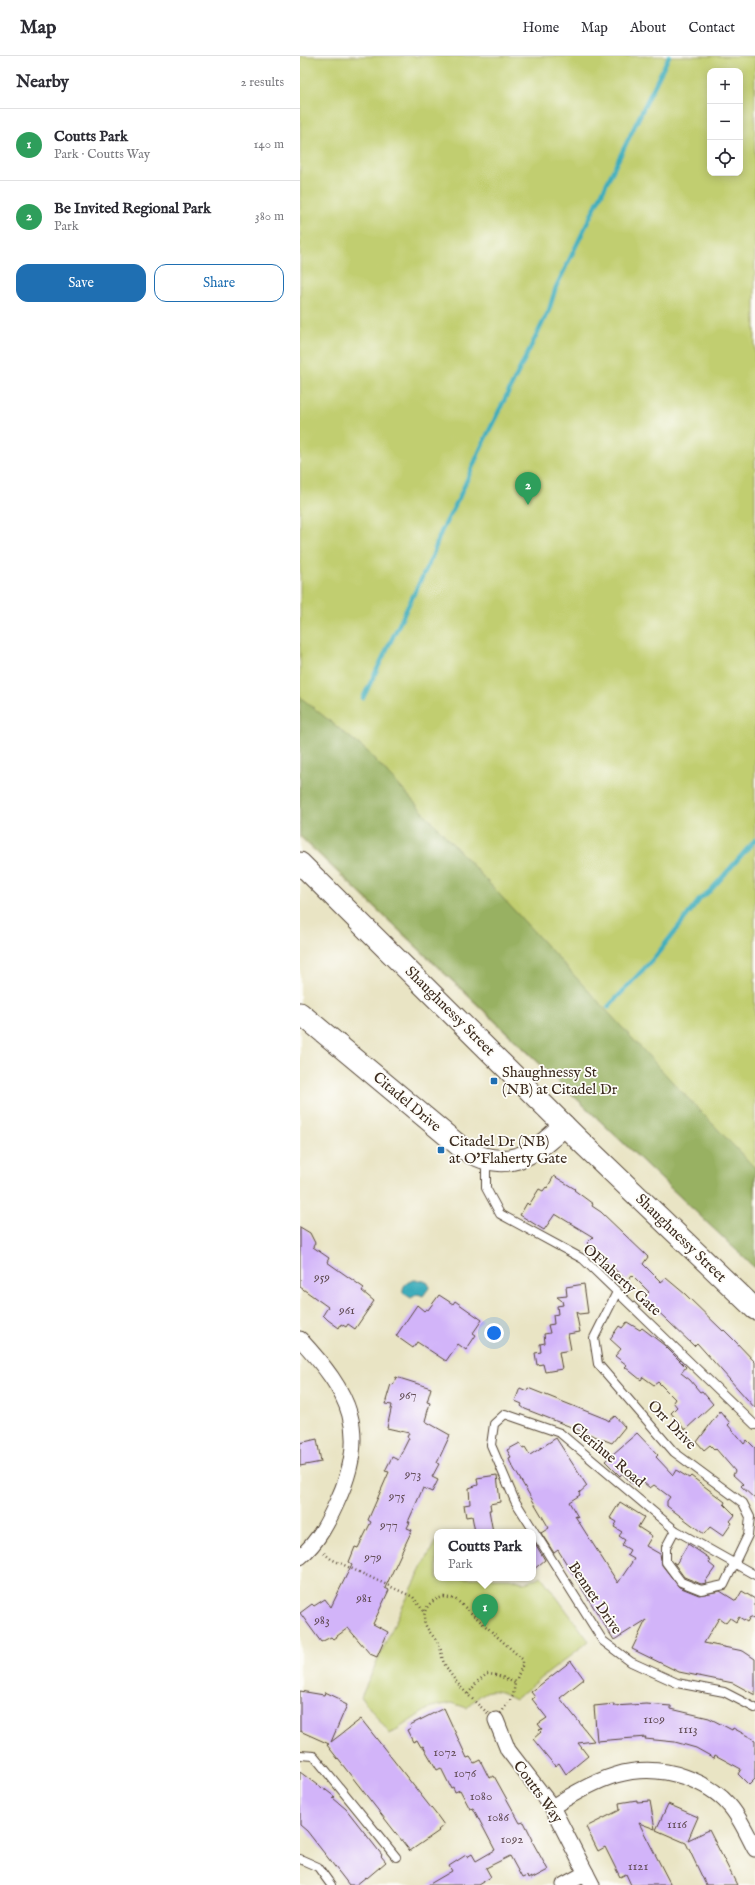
<!DOCTYPE html>
<meta charset="utf-8">
<style>
body{margin:0;font-family:"IM FELL English",serif;background:#f2f2f3;color:#2b2b33}
.controls{position:absolute;right:12px;top:12px;display:grid;overflow:hidden;border-radius:8px;box-shadow:0 2px 10px #0003}
.controls button{width:36px;height:36px;display:grid;place-items:center;padding:0;border:0;border-bottom:1px solid #e1e1e2;background:#fff;color:#2b2b33;font:20px sans-serif}
.you{position:absolute;left:194px;top:1277px;width:14px;height:14px;margin:-10px;border:3px solid #fff;border-radius:50%;background:#1a73e8;box-shadow:0 0 0 6px #1a73e833}
.badge{display:grid;place-items:center;width:26px;height:26px;border-radius:50%;background:#1f6fb2;color:#fff;font-size:13px;font-weight:700}
.pin{position:absolute;translate:-50% -33px;filter:drop-shadow(0 1px 2px #0008)}
.pin::after{content:'';position:absolute;top:21px;width:14px;height:12px;background:inherit;clip-path:polygon(0 0,100% 0,50% 100%)}
.popup{position:absolute;left:134px;top:1473px;width:102px;height:52px;box-sizing:border-box;display:grid;place-content:center;border-radius:8px;background:#fff;filter:drop-shadow(0 1px 3px #0005);font-size:13px;white-space:nowrap;color:#7c7c81}
.popup b{font-size:15px;color:#2b2b33}
.popup::after{content:'';position:absolute;left:50%;top:100%;margin-left:-8px;border:8px solid transparent;border-top-color:#fff}
.list{margin:0;padding:0;list-style:none}
h2{display:flex;justify-content:space-between;align-items:center;height:52px;margin:0;padding:0 16px;font-size:17px}
h2 small{font-size:13px;font-weight:400;color:#7c7c81}
.list li{display:grid;grid-template-columns:26px 1fr auto;gap:12px;align-items:center;box-sizing:border-box;height:72px;padding:0 16px;border-top:1px solid #e1e1e2}
.list b{display:block;font-size:15px;white-space:nowrap}
.list p{margin:0;font-size:13px;white-space:nowrap;color:#7c7c81}
.list em{font-size:13px;font-style:normal;color:#7c7c81}
.actions{display:flex;gap:8px;padding:12px 16px}
.actions a{flex:1;padding:9px 0;border:1px solid #1f6fb2;border-radius:12px;text-align:center;font-size:14px;color:#1f6fb2}
.actions .main{background:#1f6fb2;color:#fff}
.icon{flex:none;width:22px;height:22px;fill:none;stroke:currentColor;stroke-width:2;stroke-linecap:round;stroke-linejoin:round}
.map{position:relative;flex:none;width:455px;height:1829px;overflow:hidden}
header{display:flex;align-items:center;gap:24px;box-sizing:border-box;height:56px;padding:0 20px;background:#fff;border-bottom:1px solid #e1e1e2}
header strong{font-size:19px}
nav{display:flex;gap:22px;margin-inline-start:auto;font-size:14px}
main{display:flex}
aside{flex:1;background:#fff}
.map>svg:first-child{display:block}
.green{fill:#c1ce70;stroke:#7e7c47;fill-rule:evenodd}
.forest{fill:#98b162;stroke:#6a6e40}
.water{fill:#3eadbb;stroke:#3c6c6c}
.lines{fill:none;stroke-linecap:round;stroke-linejoin:round}
.stream{stroke:#3eadbb;stroke-width:4.5}
.building{fill:#d2b4f9}
.lane-casing{stroke:#554637;stroke-width:10}
.street-casing{stroke:#554637;stroke-width:17}
.secondary-casing{stroke:#554637;stroke-width:23}
.path{stroke:#554637;stroke-width:2.5;stroke-dasharray:1 3;stroke-linecap:butt}
.lane{stroke:#fff;stroke-width:8}
.street{stroke:#fff;stroke-width:15}
.secondary{stroke:#fff;stroke-width:21}
.poi-dot{fill:#1f6fb2;stroke:#fdfcf7;stroke-width:1.5}
.labels{text-anchor:middle;dominant-baseline:central;stroke-width:3.5;stroke-linejoin:round;paint-order:stroke}
.number-label{font-size:13px;fill:#614c55}
.street-label{font-size:15px;fill:#3b2a1e;stroke:#fdfcf7}
.poi-label{font-size:15px;fill:#3b2a1e;stroke:#fdfcf7;text-anchor:start}
</style>
<header>
<strong>Map</strong>
<nav><a>Home</a><a>Map</a><a>About</a><a>Contact</a></nav>
</header>
<main>
<aside>
<h2>Nearby<small>2 results</small></h2>
<ul class="list">
<li><span class="badge" style="background:#2e9e5b">1</span><div><b>Coutts Park</b><p>Park · Coutts Way</p></div><em>140 m</em></li>
<li><span class="badge" style="background:#2e9e5b">2</span><div><b>Be Invited Regional Park</b><p>Park</p></div><em>380 m</em></li>
</ul>
<div class="actions"><a class="main">Save</a><a>Share</a></div>
</aside>
<div class="map">
<svg width="455" height="1829" viewBox="0 0 455 1829">
<rect width="100%" height="100%" fill="#fdfcf7"/>
<filter id="ink" filterUnits="userSpaceOnUse"><feTurbulence type="fractalNoise" baseFrequency=".025" numOctaves="2"/><feDisplacementMap in="SourceGraphic" scale="8" xChannelSelector="R" yChannelSelector="G"/><feConvolveMatrix kernelMatrix="1 2 1 2 8 2 1 2 1" color-interpolation-filters="sRGB"/></filter>
<filter id="wash" filterUnits="userSpaceOnUse"><feTurbulence type="fractalNoise" baseFrequency=".012" numOctaves="4" result="noise"/><feDisplacementMap in="SourceGraphic" scale="16" xChannelSelector="R" yChannelSelector="G"/><feGaussianBlur stdDeviation="0.9" result="paint"/><feColorMatrix in="noise" values="0 0 0 0 0 0 0 0 0 0 0 0 0 0 0 0 0 1.4 0 .05"/><feComposite in="paint" operator="in"/></filter>
<g filter="url(#wash)">
<rect width="100%" height="100%" fill="#e9e4c4"/>
<g class="green">
<path d="M 0,0 L 455,0 L 455,1212 L 0,781 ZM 410,15 L 440,15 L 440,117 L 410,117 Z"/>
<path d="M 135,1486 L 137,1487 L 137,1522 L 210,1522 L 225,1527 L 241,1520 L 289,1585 L 215,1643 C 190,1629 186,1633 167,1652 L 152,1647 L 131,1651 L 90,1678 L 61,1641 L 99,1558 Z"/>
</g>
<polygon class="forest" points="0,641 67,695 379,1033 455,1112 455,1212 0,779"/>
<path class="water" d="M 114,1224 L 124,1225 L 128,1227 L 129,1232 L 123,1240 L 118,1238 L 111,1242 L 103,1237 C 102,1229 107,1226 114,1224 Z"/>
<g class="lines">
<g class="stream">
<polyline points="63,642 132,501 141,476 159,442 183,387 249,254 256,231 369,0"/>
<polyline points="308,951 355,901 400,843 411,834 455,784"/>
</g>
</g>
<g id="blocks">
<g class="building">
<polygon points="254,1120 275,1133 274,1134 293,1148 292,1150 301,1156 348,1201 343,1208 361,1226 366,1222 385,1238 423,1275 424,1274 435,1285 455,1306 455,1352 397,1287 394,1290 344,1242 349,1236 332,1219 327,1225 287,1187 293,1181 255,1158 244,1174 220,1159 227,1147 229,1149 239,1133 243,1135 246,1131 247,1132"/>
<polygon points="0,1171 10,1177 15,1187 13,1191 29,1202 27,1206 64,1232 62,1235 74,1245 55,1273 48,1268 46,1271 41,1268 39,1272 28,1264 23,1259 28,1251 0,1231"/>
<polygon points="284,1228 288,1257 279,1258 276,1256 280,1276 268,1278 271,1294 259,1296 262,1313 245,1316 243,1308 237,1309 235,1297 241,1296 240,1288 245,1287 244,1278 250,1277 248,1269 254,1268 253,1259 258,1258 257,1250 263,1249 262,1245 257,1241 267,1240 266,1231"/>
<polygon points="139,1239 153,1248 155,1245 182,1264 173,1277 176,1279 166,1294 158,1288 146,1305 117,1286 113,1292 96,1280 117,1249 124,1255 126,1253 128,1254"/>
<polygon points="327,1266 340,1274 342,1272 364,1289 386,1311 381,1317 390,1324 400,1336 402,1335 413,1348 385,1374 371,1357 377,1351 373,1346 375,1343 358,1326 354,1329 343,1321 341,1324 325,1311 327,1309 315,1300 321,1293 310,1283 319,1270 322,1272"/>
<polygon points="96,1321 131,1332 127,1346 130,1347 125,1365 150,1379 137,1407 139,1408 132,1421 138,1424 132,1436 123,1432 108,1466 110,1466 107,1472 112,1474 85,1532 89,1534 73,1568 88,1576 77,1601 70,1598 48,1572 33,1583 31,1581 21,1586 0,1557 12,1548 14,1550 25,1543 31,1551 52,1508 49,1506 55,1491 58,1492 71,1466 68,1464 89,1416 85,1415 92,1401 98,1404 109,1382 107,1381 109,1377 87,1372 92,1349 85,1348 91,1328 93,1329"/>
<polygon points="220,1332 227,1335 228,1332 306,1363 309,1365 315,1360 325,1371 312,1387 225,1353 221,1350 222,1348 215,1345"/>
<polygon points="420,1355 430,1367 428,1369 444,1388 447,1384 455,1392 455,1443 441,1430 443,1428 433,1419 435,1415 416,1393 415,1394 410,1389 404,1394 397,1386"/>
<polygon points="337,1377 358,1399 356,1401 373,1419 376,1414 389,1422 391,1420 425,1446 424,1448 435,1459 430,1465 432,1467 423,1480 410,1471 404,1478 367,1450 367,1445 370,1441 354,1429 350,1432 338,1422 333,1427 331,1427 322,1417 320,1420 305,1405"/>
<polygon points="256,1382 287,1430 279,1437 280,1439 269,1446 278,1461 275,1460 318,1527 334,1503 327,1499 330,1494 322,1489 325,1484 319,1480 322,1476 314,1471 317,1466 310,1462 320,1446 344,1461 338,1471 352,1480 346,1490 360,1498 362,1509 379,1531 399,1539 420,1535 436,1545 442,1535 455,1543 455,1564 450,1561 447,1566 439,1561 436,1566 430,1562 426,1567 419,1562 404,1587 443,1595 455,1603 455,1639 433,1627 379,1616 332,1593 346,1564 314,1584 258,1494 254,1497 241,1477 249,1472 210,1406 209,1402 211,1401 207,1394 220,1387 223,1392 225,1391 230,1399"/>
<polygon points="17,1383 21,1406 0,1410 0,1387"/>
<polygon points="197,1419 200,1446 190,1448 191,1454 189,1454 193,1476 175,1476 172,1460 166,1461 164,1449 170,1448 169,1432 178,1429 177,1422"/>
<polygon points="233,1484 245,1504 233,1514"/>
<polygon points="388,1488 409,1502 408,1504 410,1505 409,1507 415,1512 405,1526 407,1527 401,1528 384,1521 373,1506 376,1508"/>
<polygon points="271,1605 284,1623 260,1642 294,1685 278,1687 288,1700 266,1718 259,1707 255,1710 233,1683 241,1676 239,1674 242,1673 238,1668 247,1662 232,1643 235,1641 231,1636"/>
<polygon points="0,1635 24,1639 25,1636 40,1643 39,1645 47,1649 31,1686 61,1663 139,1762 144,1769 138,1774 139,1775 110,1795 27,1689 29,1688 0,1675"/>
<polygon points="314,1648 314,1650 346,1648 371,1650 371,1653 409,1662 432,1674 433,1672 455,1684 455,1723 449,1729 438,1718 441,1713 415,1699 414,1702 396,1692 375,1686 345,1683 346,1681 297,1685 294,1650"/>
<polygon points="144,1652 167,1702 170,1701 174,1707 180,1704 189,1722 194,1720 220,1767 224,1766 233,1784 232,1785 248,1814 231,1823 231,1821 228,1823 227,1820 222,1822 210,1800 186,1812 191,1821 178,1829 128,1829 152,1815 149,1810 166,1799 167,1801 172,1798 176,1805 195,1794 173,1752 170,1753 160,1734 155,1736 153,1731 151,1732 141,1712 137,1714 123,1690 121,1691 117,1684 113,1686 107,1674 111,1672 110,1669"/>
<polygon points="0,1716 21,1732 22,1731 35,1741 33,1742 46,1753 82,1799 81,1800 86,1806 67,1822 66,1821 56,1829 49,1829 7,1775 0,1769"/>
<polygon points="337,1744 337,1746 350,1745 355,1773 339,1767 371,1829 331,1829 326,1818 320,1821 305,1791 298,1795 286,1771 320,1754 319,1747"/>
<polygon points="368,1748 398,1761 388,1784 409,1774 437,1829 406,1829 386,1787 356,1774"/>
</g>
</g>
</g>
<g filter="url(#ink)">
<use href="#blocks" fill-opacity="0" stroke="#554637" stroke-width="1"/>
<g class="lines">
<defs>
<g id="lane">
<polyline points="186,1104 186,1132 200,1158 283,1203 455,1369"/>
<polyline points="317,1236 294,1282 298,1308 374,1396 443,1447 450,1461 448,1479 424,1529 401,1534 381,1526 366,1506 366,1491 375,1474"/>
<polyline points="455,1519 375,1474 260,1377 205,1358 194,1368 191,1389 215,1445 303,1585 331,1606 377,1627 424,1636 455,1652"/>
<polyline points="0,1699 14,1700 96,1801"/>
<polyline points="0,1803 18,1811 31,1829"/>
</g>
<g id="street">
<path d="M 0,1283 C 50,1337 70,1375 37,1446 C 28,1466 18,1486 0,1501"/>
<polyline points="196,1664 208,1694 252,1751 292,1829"/>
<path d="M 252,1751 C 295,1724 334,1703 385,1721 C 402,1727 417,1735 429,1749 C 440,1761 447,1778 455,1793"/>
<polyline points="264,1829 286,1817"/>
</g>
<g id="secondary">
<polyline points="0,807 278,1083 455,1253"/>
<path d="M 0,957 L 162,1092 C 204,1118 233,1101 264,1069"/>
</g>
</defs>
<use href="#lane" class="lane-casing"/>
<use href="#street" class="street-casing"/>
<use href="#secondary" class="secondary-casing"/>
<g class="path">
<polyline points="24,1497 31,1503 113,1541 124,1556"/>
<path d="M 144,1541 L 155,1543 L 160,1547 L 222,1603 L 222,1610 L 215,1627 L 213,1640 L 196,1664 C 177,1648 156,1630 144,1607 C 141,1601 142,1593 138,1587 C 135,1582 130,1577 127,1572 C 119,1557 129,1543 144,1541 Z"/>
<polyline points="168,1638 178,1625 187,1618 197,1619 215,1627"/>
</g>
<use href="#lane" class="lane"/>
<use href="#street" class="street"/>
<use href="#secondary" class="secondary"/>
</g>
</g>
<g class="poi-dot">
<rect x="190" y="1021" width="8" height="8" rx="2"/>
<rect x="137" y="1090" width="8" height="8" rx="2"/>
</g>
<g class="labels">
<g class="number-label">
<text x="22" y="1221">959</text>
<text x="47" y="1254">961</text>
<text x="108" y="1339">967</text>
<text x="113" y="1418">973</text>
<text x="97" y="1440">975</text>
<text x="89" y="1469">977</text>
<text x="73" y="1501">979</text>
<text x="64" y="1542">981</text>
<text x="22" y="1564">983</text>
<text x="354" y="1663">1109</text>
<text x="388" y="1673">1113</text>
<text x="145" y="1696">1072</text>
<text x="165" y="1717">1076</text>
<text x="181" y="1740">1080</text>
<text x="198" y="1761">1086</text>
<text x="377" y="1768">1116</text>
<text x="212" y="1783">1092</text>
<text x="338" y="1810">1121</text>
</g>
<g class="street-label">
<text transform="translate(150 955) rotate(45)">Shaughnessy Street</text>
<text transform="translate(107 1046) rotate(40)">Citadel Drive</text>
<text transform="translate(381 1182) rotate(44)">Shaughnessy Street</text>
<text transform="translate(322 1224) rotate(42)">OFlaherty Gate</text>
<text transform="translate(372 1369) rotate(46)">Orr Drive</text>
<text transform="translate(308 1399) rotate(40)">Clerihue Road</text>
<text transform="translate(295 1542) rotate(56)">Bennet Drive</text>
<text transform="translate(238 1736) rotate(54)">Coutts Way</text>
</g>
<g class="poi-label">
<text x="202" y="1016">Shaughnessy St<tspan x="202" dy="17">(NB) at Citadel Dr</tspan></text>
<text x="149" y="1085">Citadel Dr (NB)<tspan x="149" dy="17">at O'Flaherty Gate</tspan></text>
</g>
</g>
</svg>
<div class="controls">
<button>+</button>
<button>−</button>
<button><svg class="icon" aria-label="locate" viewBox="0 0 24 24"><circle cx="12" cy="12" r="6"/><path d="M12 2v4M12 18v4M2 12h4M18 12h4"/></svg></button>
</div>
<div class="you"></div>
<div class="pin badge" style="left:185px;top:1571px;background:#2e9e5b">1</div>
<div class="popup"><b>Coutts Park</b>Park</div>
<div class="pin badge" style="left:228px;top:449px;background:#2e9e5b">2</div>
</div>
</main>
